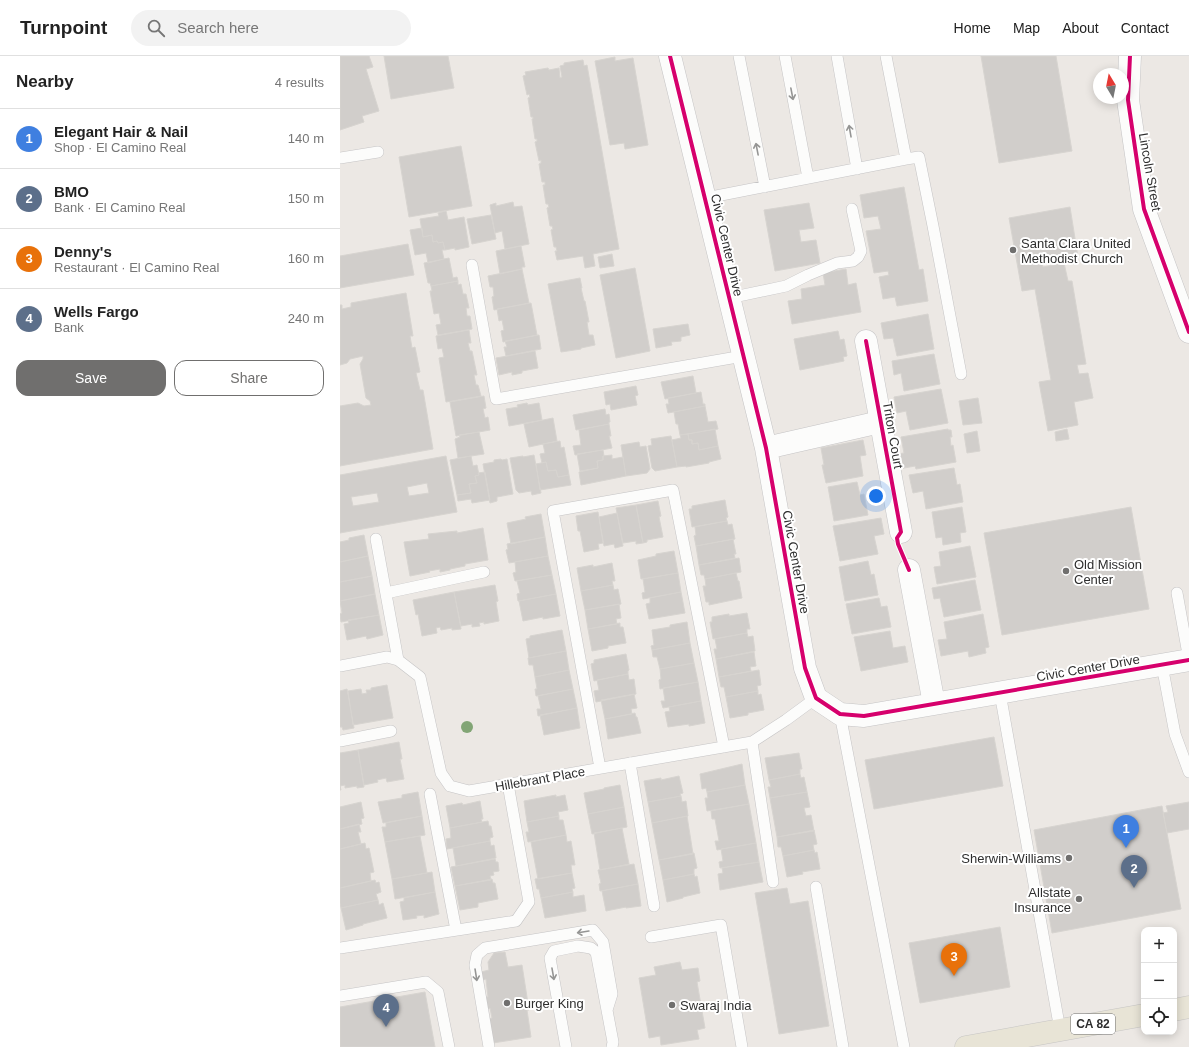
<!DOCTYPE html>
<html lang="en">
<head>
<meta charset="utf-8">
<style>
  body { margin:0; font-family:Arial,sans-serif; background:#f2f2f2; color:#222 }
  .controls { position:absolute; right:12px; bottom:12px; display:grid; overflow:hidden; border-radius:8px; box-shadow:0 2px 10px #0003 }
  .controls button { width:36px; height:36px; display:grid; place-items:center; padding:0; border:0; border-bottom:1px solid #e0e0e0; background:#fff; color:#222; font:20px sans-serif }
  .compass { position:absolute; left:753px; top:12px; width:36px; height:36px; border-radius:50%; background:#fff; box-shadow:0 2px 10px #0003; rotate:350deg }
  .you { position:absolute; left:536px; top:440px; width:14px; height:14px; margin:-10px; border:3px solid #fff; border-radius:50%; background:#1a73e8; box-shadow:0 0 0 6px #1a73e833 }
  .badge { display:grid; place-items:center; width:26px; height:26px; border-radius:50%; background:#706f6e; color:#fff; font-size:13px; font-weight:700 }
  .pin { position:absolute; translate:-50% -33px; filter:drop-shadow(0 1px 2px #0008) }
  .pin::after { content:''; position:absolute; top:21px; width:14px; height:12px; background:inherit; clip-path:polygon(0 0,100% 0,50% 100%) }
  .list { margin:0; padding:0; list-style:none }
  h2 { display:flex; justify-content:space-between; align-items:center; height:52px; margin:0; padding:0 16px; font-size:17px }
  h2 small { font-size:13px; font-weight:400; color:#767676 }
  .list li { display:grid; grid-template-columns:26px 1fr auto; gap:12px; align-items:center; box-sizing:border-box; height:60px; padding:0 16px; border-top:1px solid #e0e0e0 }
  .list b { display:block; font-size:15px; white-space:nowrap }
  .list p { margin:0; font-size:13px; white-space:nowrap; color:#767676 }
  .list em { font-size:13px; font-style:normal; color:#767676 }
  .actions { display:flex; gap:8px; padding:12px 16px }
  .actions a { flex:1; padding:9px 0; border:1px solid #706f6e; border-radius:12px; text-align:center; font-size:14px; color:#706f6e }
  .actions .main { background:#706f6e; color:#fff }
  .icon { flex:none; width:22px; height:22px; fill:none; stroke:currentColor; stroke-width:2; stroke-linecap:round; stroke-linejoin:round }
  .map { position:relative; flex:none; width:849px; height:991px; overflow:hidden }
  header { display:flex; align-items:center; gap:24px; box-sizing:border-box; height:56px; padding:0 20px; background:#fff; border-bottom:1px solid #e0e0e0 }
  header strong { font-size:19px }
  nav { display:flex; gap:22px; margin-inline-start:auto; font-size:14px }
  .search { width:280px; height:36px; background:#f2f2f2; display:flex; align-items:center; gap:10px; box-sizing:border-box; padding:0 14px; border-radius:22px; color:#767676; font-size:15px }
  main { display:flex }
  aside { flex:1; background:#fff }
  .map>svg:first-child { display:block }
  .building { fill:#d1cecb; stroke:#d7d4d0; fill-rule:evenodd }
  .lines { fill:none; stroke-linecap:round; stroke-linejoin:round }
  .lane-casing { stroke:#c5c4c5; stroke-width:12 }
  .street-casing { stroke:#c5c4c5; stroke-width:23 }
  .secondary-casing { stroke:#c5c4c5; stroke-width:23 }
  .primary-casing { stroke:#c6c5c4; stroke-width:23 }
  .lane { stroke:#fcfcfb; stroke-width:11 }
  .street { stroke:#fcfcfb; stroke-width:22 }
  .secondary { stroke:#fcfcfb; stroke-width:22 }
  .primary { stroke:#e8e4d6; stroke-width:22 }
  .cycleway-casing { stroke:#fff; stroke-width:6 }
  .cycleway { stroke:#d6006c; stroke-width:4 }
  .tree { fill:#82a575 }
  .oneway { stroke:#959594 }
  .poi-dot { fill:#706f6e; stroke:#fff; stroke-width:1.5 }
  .labels { text-anchor:middle; dominant-baseline:central; stroke-width:4; stroke-linejoin:round; paint-order:stroke }
  .shield { fill:#fff; stroke:#6d6d6d; stroke-width:1 }
  .shield-label { font-size:12px; font-weight:bold; fill:#2e2e2e }
  .street-label { font-size:13px; fill:#2e2e2e; stroke:#fff }
  .poi-label { font-size:13px; fill:#2e2e2e; stroke:#fff; text-anchor:start }
</style>
</head>
<body>
<header>
<strong>Turnpoint</strong>
<div class="search"><svg class="icon" aria-label="search" viewBox="0 0 24 24"><circle cx="10" cy="10" r="6"/><path d="M15 15l6 6"/></svg>Search here</div>
<nav><a>Home</a><a>Map</a><a>About</a><a>Contact</a></nav>
</header>
<main>
<aside>
<h2>Nearby<small>4 results</small></h2>
<ul class="list">
<li><span class="badge" style="background:#3f7fe0">1</span><div><b>Elegant Hair &amp; Nail</b><p>Shop · El Camino Real</p></div><em>140 m</em></li>
<li><span class="badge" style="background:#5c6f8a">2</span><div><b>BMO</b><p>Bank · El Camino Real</p></div><em>150 m</em></li>
<li><span class="badge" style="background:#e8710a">3</span><div><b>Denny's</b><p>Restaurant · El Camino Real</p></div><em>160 m</em></li>
<li><span class="badge" style="background:#5c6f8a">4</span><div><b>Wells Fargo</b><p>Bank</p></div><em>240 m</em></li>
</ul>
<div class="actions"><a class="main">Save</a><a>Share</a></div>
</aside>
<div class="map">
<svg width="849" height="991" viewBox="0 0 849 991">
  <rect width="100%" height="100%" fill="#ece8e4"/>
  <!-- building -->
  <path class="building" d="M0 0H29L33 11 26 13 39 55 22 60 24 66 0 74Z
    M44 0H108L114 32 51 43Z
    M641 0H716L732 95 659 107Z
    M275 1V5L293 2 308 89 285 93 284 87 270 89 255 5Z
    M243 4 244 10 247 9 279 193 253 198 255 210 245 212 243 200 217 204 215 195H217L216 191H214L211 174 213 173 212 170H210L207 152 209 151 208 148H206L203 129H205V126H202L199 108 201 107V104L199 105 195 86 197 85V83H195L192 63H193V61H191L188 42 190 41 189 38 187 39 183 20 186 19 185 16 208 12 209 14 219 12 220 22 222 21 220 10 224 9V7Z
    M121 90 132 150 69 161 59 101Z
    M564 131 579 214 583 213 588 245 557 250 555 241 543 243 539 221 549 219 548 215 534 217 526 175 541 173 538 160 524 162 520 139Z
    M173 146 174 151 182 150 189 188 165 193 162 175 155 177 150 149 156 147V150Z
    M469 147 474 172 459 174 461 186 476 184 480 207 435 215 424 154Z
    M730 151 738 201 702 207 703 211 724 207 728 225H732L746 308 737 309 739 318 748 317 753 342 734 346 738 369 708 375 699 326 711 324 695 233 682 235 669 162Z
    M106 155 108 164 124 161 129 191 115 194V192L105 194 103 186 98 187 97 185 93 186 92 179 83 181 80 163 99 160 98 157Z
    M151 159 156 183 132 188 127 163Z
    M82 172 83 181 92 179 93 186 97 185 98 187 103 186 105 194H102L104 203 88 207 86 197 75 199 70 174Z
    M68 188 74 219 0 232V200Z
    M181 190 185 211H182V213L160 218 156 195Z
    M272 198 274 210 260 212 258 201Z
    M109 202 113 222 117 221 118 225 91 230 90 227H88L84 207Z
    M295 212 310 295 276 302 260 219Z
    M182 213 189 247 154 254 152 241 154 240 153 231H150L148 220Z
    M506 213 508 229 516 227 521 256 452 268 448 245 462 243 461 233 485 229 483 217Z
    M240 222 242 232H241L244 245H245L249 266H247L249 279H253L255 289 241 292V293L221 296 208 228Z
    M118 225V229L121 228 123 238H126L129 252H126L127 260H130L132 273 98 279 96 269 101 268 99 257 94 258 90 235H92L91 230Z
    M66 237 73 280H70L72 292 75 291 80 316 76 317 80 334H83L93 393 0 410V350L18 347 24 350 31 349 30 345 26 342 20 308 23 303V300L10 303 7 307 0 309V249H2V253L11 251V247Z
    M191 247 197 279 163 286 161 275 164 274 162 264 159 265 157 253Z
    M588 258 594 293 557 300 553 282 544 283 541 267Z
    M348 268 350 279 341 281V285L331 286 332 289 316 292 313 273Z
    M129 274 131 287H128L130 295H132L137 319H134L136 329H138L141 340 106 346 99 302 104 301 102 292 98 293 96 280Z
    M498 275 500 284 504 283 507 300 503 301 504 305 460 314 454 283Z
    M199 279 201 293 166 300 164 291H167L165 285Z
    M195 295 198 312 182 315V317L172 319V316L159 319 156 302Z
    M594 298 600 328 564 335 561 317 554 319 552 305Z
    M353 320 356 337 325 343 321 326Z
    M296 330 298 339 295 340 297 349 271 354 270 348 266 349 264 336Z
    M601 333 608 367 570 374 566 355 557 357 554 341Z
    M361 336 363 348H365V350L328 357 326 348H329L328 342Z
    M144 340 146 352 143 353 145 362 148 361 150 374 116 380 110 346Z
    M638 342 642 367 623 369 619 345Z
    M187 347 188 349 199 347 202 364 169 370 166 353 178 351 177 349Z
    M365 350 368 366 376 365 378 373 340 379 338 368H336L334 356Z
    M265 353 266 359 269 358 270 366H269V368L236 374 233 359Z
    M213 362 217 385 189 391 184 368Z
    M269 368 271 380H269L272 392 235 399 233 390 241 389 239 374Z
    M375 373 378 390 359 394 358 387 352 388V384H349L348 378Z
    M608 373V374H611L612 381H610L611 390 613 389 616 406 576 413 575 410 559 413 557 398 564 397 561 381Z
    M727 373 729 383 716 385 715 376Z
    M637 375 640 395 627 397 624 378Z
    M139 376 144 398 118 402 115 383 120 381 119 379Z
    M348 378 349 384H352V388L358 387 359 394 378 390 381 403 369 406V407L346 411V410L337 411 332 384 341 382 340 379Z
    M331 380 337 411 315 415 312 412 308 390 312 389 311 383Z
    M523 384 526 399 520 400 523 420 486 427 482 409H484L481 392Z
    M220 385 221 392 224 391 229 419 218 421 216 414 208 415 206 406 202 407 200 398 205 397 203 388Z
    M299 386 300 391 306 390 310 413 307 417 286 420 281 389Z
    M263 394 264 400H263V404L257 405 258 412 240 415 237 398Z
    M194 399 201 437 192 439 191 435 179 437 176 434 170 402 183 400V401Z
    M272 399V403L283 401 286 420 241 429 239 416 258 412 257 405 263 404V400Z
    M106 400 117 456 0 477V419ZM87 427 89 437 69 440 67 431ZM37 437 39 446 13 450 11 441Z
    M131 400 133 410 137 409 139 419 135 420 137 427 129 428 131 437 117 439 110 404Z
    M161 403 162 404 167 403 173 438 157 441V445L150 447 143 408 154 406V404Z
    M206 406 208 415 216 414 218 421 229 419 231 429 200 434 196 408Z
    M614 412 617 429 620 428 623 446 586 453 583 435 573 437 569 419Z
    M145 416 150 444 132 447 131 443 118 445 117 439 131 437 129 428 137 427 135 420 139 419 138 417Z
    M517 426 520 439 524 438 528 459 494 465 488 431Z
    M385 444 388 461 386 462 387 465 352 471 349 453H352V450Z
    M318 445 321 460 319 461 323 481 307 484V486L303 487 296 449Z
    M296 449 303 487 296 488V485L283 487 276 452Z
    M622 451 626 476 620 477 621 486 603 489 602 481 596 482 592 456Z
    M791 451 809 553 662 579 644 477Z
    M258 456 263 487 258 488 259 493 244 496 240 475H238L236 460Z
    M277 457 283 490 275 492 274 488 264 490 259 461Z
    M201 458 205 481 171 488 167 467 186 463 185 461Z
    M541 462 544 478 534 480 538 498 500 505 493 470Z
    M387 465 388 469 392 468 395 483 356 490 354 480 356 479 355 471Z
    M143 472 148 504 125 508V510L110 513V514L100 516V513L89 515 90 516 70 520 64 486 89 483 88 478 117 475V477Z
    M24 479 28 500 0 506V486L9 484V482Z
    M205 481 208 500 169 507 166 494 168 493 167 488Z
    M393 483 396 498H394L395 502 359 509 356 490Z
    M630 490 636 521 597 528 594 511 601 510 599 496Z
    M334 495 338 517 301 523 298 504 316 500V498Z
    M28 500 32 520 0 526V506Z
    M208 500 212 519 175 525 173 517 176 516 175 506Z
    M399 502 401 516 365 523 364 519H361L359 509Z
    M528 505 531 519 534 518 538 539 505 545 499 511Z
    M272 507 275 525H272L273 529 241 535 237 512 253 509V511Z
    M338 517 341 536 303 543 302 537 305 536 303 523Z
    M396 517 398 525H399L402 542 369 549V546H366L363 530H366L365 523Z
    M212 519 216 538 178 545 177 538 180 537 177 525Z
    M32 520 35 538 0 545V526Z
    M635 524 641 554 604 561 600 542 594 543 592 532Z
    M155 529 158 545 156 546 159 565 144 568V566L139 567 140 570 132 571V568L121 570 114 536Z
    M273 529 274 534 278 533 281 548 245 554 241 535Z
    M114 536 121 573 112 574V572L101 574 100 571 96 572 97 577 82 580 78 558 76 559 73 544Z
    M341 536 345 557 309 563 306 548 310 547V542Z
    M35 538 39 559 1 566 0 558 2 557 0 545Z
    M216 538 220 560 203 563V561L183 565 179 545Z
    M539 542 541 551 547 550 551 571 512 578 506 548Z
    M279 548 281 562 276 563 277 568 248 573 245 554Z
    M407 557 410 573H407V577L373 583 370 566H372V561L389 558V560Z
    M643 558 649 591 645 592 646 597 629 601 628 595 601 600 598 584 607 583 604 566Z
    M39 559 43 579 27 583 26 580 7 584 4 568 9 567 8 564Z
    M347 566 350 587 312 594 311 590 314 589 312 574 330 571V569Z
    M280 567V571H283L286 587 268 590V592L252 595 248 573Z
    M222 574 226 595 189 602 186 583 190 582V580Z
    M550 575 553 592 565 590 568 606 521 615 514 581Z
    M407 577 408 581 413 580 415 595 376 603 374 593H377L375 583Z
    M350 587 354 607 320 613 317 601H313L312 594Z
    M226 595 229 614 195 621 193 609H189L188 602Z
    M414 596 416 610 410 611 411 615 379 621 376 603Z
    M286 598 289 614 288 615V618L254 625 251 608 254 607V604Z
    M354 607 358 626 320 633 319 624 321 623 320 613Z
    M229 614 233 633 196 640 195 633H197L195 621Z
    M419 614 421 629 417 630 418 635 386 641 384 631H381L379 621Z
    M288 618 289 624 294 623 296 638 256 646 254 635 259 634 257 624Z
    M358 626 361 645 323 652 321 645H325L323 632Z
    M47 629 53 662 13 669 8 635 21 633 22 638 27 637 26 634H31V632Z
    M7 633 14 672 3 674 2 671H0V635Z
    M233 633 237 652 198 660 197 653H201L198 640Z
    M418 635V639L421 638 424 654 408 657V659L390 662 386 641Z
    M294 638 297 652 291 653 292 658 265 663 261 644Z
    M361 645 365 667 349 670V668L328 671 325 656 330 655 329 651Z
    M237 652 240 672 204 679 200 659Z
    M295 657 296 661H297L301 677 268 683 265 663Z
    M654 681 663 730 534 753 525 704Z
    M59 686 62 703H60L64 723 47 726 46 722 37 724 38 726 24 729 18 694Z
    M18 694 24 731 17 732V730L5 732V729L0 730 1 734H0V697Z
    M459 697 462 713H460V718L429 724 425 702Z
    M402 708 405 729 367 736 366 732 362 733 360 718Z
    M460 718 461 722 464 721 467 736 430 742 428 731H431L429 724Z
    M339 720 343 737 340 738 341 740 308 746 304 725 321 722V724Z
    M280 729 284 751 248 758 244 737 264 733V732Z
    M405 729 409 748 367 755 365 742H368L367 736Z
    M78 736 82 760 43 767 38 746 62 742V739Z
    M467 736 470 751 464 752 466 760 471 759 474 775 437 781 430 742Z
    M216 739V741L225 739 228 754 218 756 219 760 187 766 184 745Z
    M341 740 342 746 346 745 348 760 312 767 308 746Z
    M140 745 143 763H141L142 766 110 772 106 750 122 747 123 749Z
    M21 746 24 762 21 763 22 768 0 773V751Z
    M849 746V773L827 777 823 757 828 756 826 750Z
    M409 748 416 787 377 794 375 785H379L375 763H372L371 755Z
    M822 750 841 853 712 877 694 774Z
    M284 751 287 771 252 778 248 758Z
    M82 760 85 779 45 786 42 771H46V767Z
    M219 760V764H223L226 779 188 786 186 776H189L187 766Z
    M347 760 353 798 319 804 312 767Z
    M148 765 149 770H151L153 781 150 782V785L107 793 106 783 111 782 110 772Z
    M19 768 21 776H18L21 788 0 793V773Z
    M282 772 289 808 260 814 254 777Z
    M474 774 477 788 473 789 474 794 443 800 441 791H438L437 781Z
    M226 779 227 786 231 785 235 809H231L232 817 198 823 191 786Z
    M80 780 87 817 52 823 45 786Z
    M150 785 151 790 154 789 156 802 116 810 113 792Z
    M25 787 26 793 29 792 34 816 30 817 31 825 0 832V793Z
    M416 787 419 806 380 812 379 806 383 805 381 793Z
    M474 794 475 797 477 796 480 813 462 816 463 818 447 821 443 800Z
    M354 797 357 812 354 813V818L323 824 319 804Z
    M155 803 156 806H158L159 815 153 816 154 819 150 820 151 824 115 830 111 811Z
    M419 806 423 826 380 834 378 818 383 817 382 812Z
    M294 808 298 828 260 835 259 828 261 827 258 814Z
    M92 816 95 836 55 843 52 823Z
    M232 817 235 832 232 833 233 836 201 842 199 833H197L195 823Z
    M354 818 355 821 357 820 360 837 343 841V842L327 846 323 824Z
    M152 823 153 827H155L158 843 138 847V851L120 854 115 830Z
    M35 824 36 827 39 826 41 836 36 838 38 844 1 852 0 847V832Z
    M298 828 301 850 286 852V851L266 855 262 835Z
    M447 832 450 848 468 845 489 970 439 978 415 837Z
    M95 836 99 858 84 862V859L76 860 77 862 63 864 60 846 64 845V842Z
    M233 836V841L244 839 246 855 205 862 201 842Z
    M38 844 39 849 43 847 47 862 23 868V869L6 874 1 852Z
    M660 871 670 931 580 947 569 887Z
    M165 896 168 911 182 909 189 954H187L191 981 153 987 148 963 152 962 150 952 147 953 145 941H148L146 923 142 924 141 916 149 914 148 906 154 897Z
    M340 906 342 914 358 912 360 925 357 926 365 972 357 974 359 983 321 989 320 980 309 982 299 922 316 919 314 911Z
    M85 936 95 991H0V951Z"/>
  <g class="lines">
    <defs>
      <path id="lane" d="M399 0 425 131
        M445 0 468 122
        M497 0 517 113
        M0 102 38 96
        M566 103 579 101 593 170 621 318
        M366 142 566 103 546 0
        M132 209 156 343 403 300
        M389 242 446 230 468 219 497 207 513 205 518 201 521 195 512 153
        M36 483 58 604
        M46 537 144 516
        M837 537 849 604
        M822 609 835 678 849 716
        M0 610 47 601 58 604 80 621 101 717 110 730 129 735 412 686 446 664 476 642
        M660 637 720 974
        M500 658 564 991
        M0 685 51 675
        M412 686 433 826
        M290 707 314 850
        M260 712 213 455 333 434 384 691
        M90 738 116 874
        M476 831 503 991
        M311 881 381 869 402 991
        M0 892 176 865 189 846 168 728
        M0 940 86 926 98 936 109 991
        M149 991 135 909 137 899 145 892 253 874 263 886 272 938 267 954
        M226 991 210 902 214 895 238 890 251 892 256 896 273 986 272 991"/>
      <path id="street" d="M330 0 426 392 465 612 476 642 500 658 524 660 849 604
        M526 285 561 476
        M426 392 540 366
        M569 514 594 648"/>
      <path id="secondary" d="M790 0 788 44 804 153 849 276"/>
      <path id="primary" d="M834 954 849 951
        M626 991 804 959"/>
    </defs>
    <!-- lane casing -->
    <use href="#lane" class="lane-casing"/>
    <!-- street casing -->
    <use href="#street" class="street-casing"/>
    <!-- secondary casing -->
    <use href="#secondary" class="secondary-casing"/>
    <!-- primary casing -->
    <use href="#primary" class="primary-casing"/>
    <!-- lane -->
    <use href="#lane" class="lane"/>
    <!-- street -->
    <use href="#street" class="street"/>
    <!-- secondary -->
    <use href="#secondary" class="secondary"/>
    <!-- primary -->
    <use href="#primary" class="primary"/>
    <defs>
      <path id="cycleway" d="M330 0 426 392 465 612 476 642 500 658 524 660 849 604
        M790 0 788 44 804 153 849 276
        M526 285 561 476 557 482 558 488 569 514"/>
    </defs>
    <!-- cycleway casing -->
    <use href="#cycleway" class="cycleway-casing"/>
    <!-- cycleway -->
    <use href="#cycleway" class="cycleway"/>
  </g>
  <!-- trees -->
  <circle class="tree" cx="127" cy="671" r="6"/>
  <!-- one-way arrows -->
  <defs><path id="oneway-shaft" d="M-6 0H5M1.5-3L5.5 0L1.5 3" fill="none" stroke-width="1.6" stroke-linecap="round" stroke-linejoin="round"/></defs>
  <g class="oneway">
    <use href="#oneway-shaft" transform="translate(452 38) rotate(79)"/>
    <use href="#oneway-shaft" transform="translate(510 75) rotate(-100)"/>
    <use href="#oneway-shaft" transform="translate(417 93) rotate(-101)"/>
    <use href="#oneway-shaft" transform="translate(243 876) rotate(171)"/>
    <use href="#oneway-shaft" transform="translate(213 918) rotate(80)"/>
    <use href="#oneway-shaft" transform="translate(136 919) rotate(81)"/>
  </g>
  <!-- markers -->
  <g class="poi-dot">
    <circle cx="673" cy="194" r="4"/>
    <circle cx="726" cy="515" r="4"/>
    <circle cx="729" cy="802" r="4"/>
    <circle cx="739" cy="843" r="4"/>
    <circle cx="167" cy="947" r="4"/>
    <circle cx="332" cy="949" r="4"/>
  </g>
  <g class="labels">
    <!-- shield labels -->
    <rect class="shield" x="731" y="958" width="44" height="20" rx="3"/>
    <g class="shield-label">
      <text x="753" y="968">CA 82</text>
    </g>
    <!-- street labels -->
    <g class="street-label">
      <text transform="translate(810 116) rotate(80)">Lincoln Street</text>
      <text transform="translate(387 189) rotate(77)">Civic Center Drive</text>
      <text transform="translate(553 379) rotate(80)">Triton Court</text>
      <text transform="translate(456 506) rotate(80)">Civic Center Drive</text>
      <text transform="translate(748 612) rotate(-10)">Civic Center Drive</text>
      <text transform="translate(200 723) rotate(-10)">Hillebrant Place</text>
    </g>
    <!-- poi labels -->
    <g class="poi-label">
      <text x="681" y="187">Santa Clara United<tspan x="681" dy="15">Methodist Church</tspan></text>
      <text x="734" y="508">Old Mission<tspan x="734" dy="15">Center</tspan></text>
      <text x="721" y="802" text-anchor="end">Sherwin-Williams</text>
      <text x="731" y="836" text-anchor="end">Allstate<tspan x="731" dy="15">Insurance</tspan></text>
      <text x="175" y="947">Burger King</text>
      <text x="340" y="949">Swaraj India</text>
    </g>
  </g>
</svg>
<div class="controls">
<button>+</button>
<button>−</button>
<button><svg class="icon" aria-label="locate" viewBox="0 0 24 24"><circle cx="12" cy="12" r="6"/><path d="M12 2v4M12 18v4M2 12h4M18 12h4"/></svg></button>
</div>
<svg class="compass" viewBox="-18 -18 36 36"><path d="M0-13l5 13h-10z" fill="#e53935"/><path d="M0 13l5-13h-10z" fill="#767676"/></svg>
<div class="you"></div>
<div class="pin badge" style="left:786px;top:792px;background:#3f7fe0">1</div>
<div class="pin badge" style="left:794px;top:832px;background:#5c6f8a">2</div>
<div class="pin badge" style="left:614px;top:920px;background:#e8710a">3</div>
<div class="pin badge" style="left:46px;top:971px;background:#5c6f8a">4</div>
</div>
</main>
</body>
</html>
